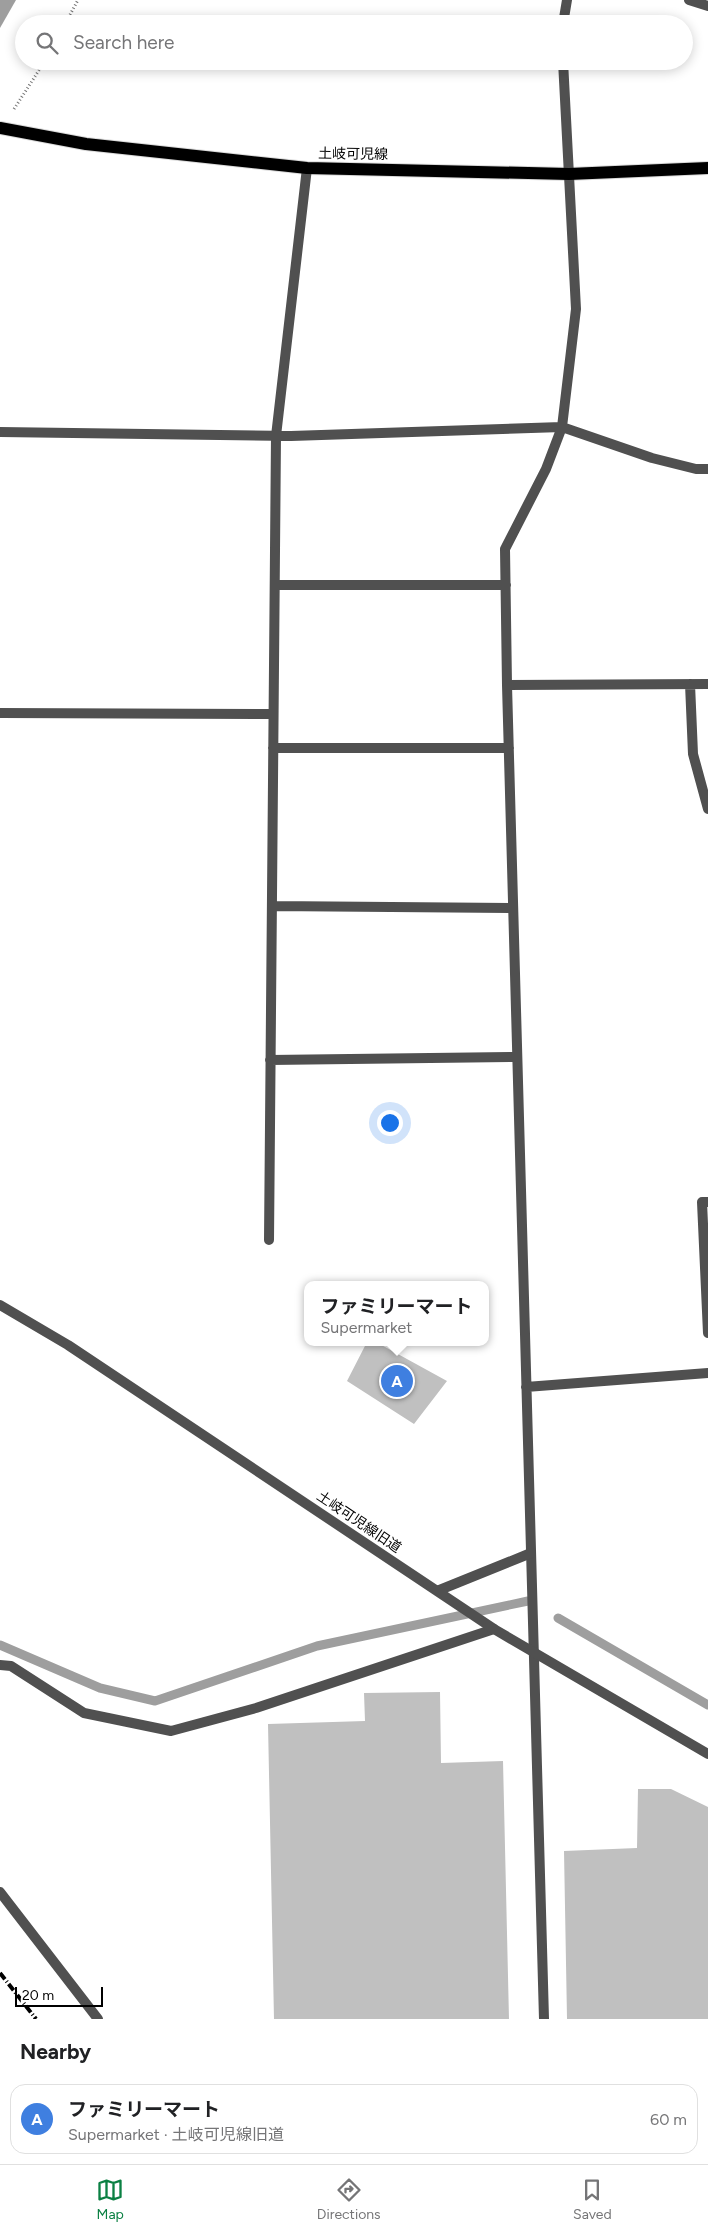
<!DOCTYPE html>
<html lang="en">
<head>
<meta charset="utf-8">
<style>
  body { margin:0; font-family:Figtree,"Noto Sans JP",sans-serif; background:#f6f6f6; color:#202124 }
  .scale { position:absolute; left:15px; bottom:12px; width:88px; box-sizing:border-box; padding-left:5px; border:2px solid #000; border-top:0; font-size:14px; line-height:18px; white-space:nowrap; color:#000; -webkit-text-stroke:4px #fff; paint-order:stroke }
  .you { position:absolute; left:389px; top:1122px; width:18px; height:18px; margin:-12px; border:4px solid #fff; border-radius:50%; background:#1a73e8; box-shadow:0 0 0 8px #1a73e833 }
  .badge { display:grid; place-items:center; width:32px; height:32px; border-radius:50%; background:#0b8043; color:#fff; font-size:16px; font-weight:700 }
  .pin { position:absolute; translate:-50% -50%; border:2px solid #fff; box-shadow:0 1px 5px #0006 }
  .popup { position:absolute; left:304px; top:1281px; width:185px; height:65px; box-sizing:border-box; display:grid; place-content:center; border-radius:10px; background:#fff; filter:drop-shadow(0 1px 4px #0005); font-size:16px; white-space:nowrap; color:#757577 }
  .popup b { font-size:19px; color:#202124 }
  .popup::after { content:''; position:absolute; left:50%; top:100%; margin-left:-10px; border:10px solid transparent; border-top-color:#fff }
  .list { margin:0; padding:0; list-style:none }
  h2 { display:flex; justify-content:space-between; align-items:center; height:65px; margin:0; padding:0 20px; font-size:21px }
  h2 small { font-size:16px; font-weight:400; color:#757577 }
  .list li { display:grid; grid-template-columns:32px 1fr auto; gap:15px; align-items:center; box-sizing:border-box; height:70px; margin:0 10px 10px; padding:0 10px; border:1px solid #e0e0e0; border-radius:15px }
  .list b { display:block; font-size:19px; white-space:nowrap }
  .list p { margin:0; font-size:16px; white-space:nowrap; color:#757577 }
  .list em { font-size:16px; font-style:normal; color:#757577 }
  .icon { flex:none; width:28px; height:28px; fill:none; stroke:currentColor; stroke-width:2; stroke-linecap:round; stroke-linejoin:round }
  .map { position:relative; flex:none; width:708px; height:2019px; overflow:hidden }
  .search { position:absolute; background:#fff; box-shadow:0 2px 12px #0003; left:15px; right:15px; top:15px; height:55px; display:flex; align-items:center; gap:12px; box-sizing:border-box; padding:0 18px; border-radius:28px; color:#757577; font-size:19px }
  .sheet { height:145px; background:#fff }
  nav { display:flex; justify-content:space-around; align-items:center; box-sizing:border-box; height:70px; border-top:1px solid #e0e0e0; background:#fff; font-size:14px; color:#757577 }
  nav a { display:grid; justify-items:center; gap:2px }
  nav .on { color:#0b8043 }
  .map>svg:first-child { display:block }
  .water { fill:#9e9e9e }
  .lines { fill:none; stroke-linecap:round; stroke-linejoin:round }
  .stream { stroke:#9e9e9e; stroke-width:9 }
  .building { fill:#c0c0c0 }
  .primary-casing { stroke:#dbdbdb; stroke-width:14 }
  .path { stroke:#727272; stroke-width:3; stroke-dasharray:1 2.5; stroke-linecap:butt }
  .minor { stroke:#505050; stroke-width:10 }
  .tertiary { stroke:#505050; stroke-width:10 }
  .primary { stroke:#000; stroke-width:12 }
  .rail { stroke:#000; stroke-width:4; stroke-dasharray:8 2.5 1 2.5; stroke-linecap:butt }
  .labels { text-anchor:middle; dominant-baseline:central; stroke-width:4; stroke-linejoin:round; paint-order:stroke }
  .street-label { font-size:14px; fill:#000; stroke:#fff }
</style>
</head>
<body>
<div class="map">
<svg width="708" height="2019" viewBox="0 0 708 2019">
  <rect width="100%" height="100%" fill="#fff"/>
  <!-- water -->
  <path class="water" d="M0 0H16L0 28Z"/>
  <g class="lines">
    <!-- stream -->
    <path class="stream" d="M558 1618 708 1705
      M0 1645 100 1688 155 1701 317 1646 528 1601"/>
  </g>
  <!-- building -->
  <path class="building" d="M367 1342H376L447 1381 414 1424 347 1381Z
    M440 1692 441 1763 503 1761 509 2019H274L268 1724 365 1721 364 1693Z
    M638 1789H671L708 1807V2019H567L564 1851 637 1848Z"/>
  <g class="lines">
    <defs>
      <path id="primary" d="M0 128 86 144 307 168 569 174 708 168"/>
    </defs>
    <!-- primary casing -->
    <use href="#primary" class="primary-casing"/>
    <!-- path -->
    <path class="path" d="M65 24 78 0
      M14 109 45 61"/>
    <!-- minor -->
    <path class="minor" d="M689 0 708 6
      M563 24 567 0
      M0 432 291 436 562 427 652 458 696 469H708
      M275 585H506
      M690 684 693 754 708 809
      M507 685 708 684
      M0 713 273 714
      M273 748H509
      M272 906 513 908
      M270 1060 517 1057
      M708 1202H702L708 1333
      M269 1240 276 436 307 168
      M526 1387 708 1373
      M0 1665 11 1666 84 1713 171 1731 256 1708 494 1629
      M0 1892 98 2019
      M544 2019 507 685 505 549 546 469 562 427 576 309 563 61"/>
    <!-- tertiary -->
    <path class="tertiary" d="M0 1305 68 1345 494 1629 708 1754
      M437 1591 531 1553"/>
    <!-- primary -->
    <use href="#primary" class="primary"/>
    <!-- rail -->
    <path class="rail" d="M0 1973 36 2019"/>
  </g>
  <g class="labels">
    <!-- street labels -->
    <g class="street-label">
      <text transform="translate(353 154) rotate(1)">土岐可児線</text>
      <text transform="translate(359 1522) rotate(34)">土岐可児線旧道</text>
    </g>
  </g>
</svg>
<div class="scale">20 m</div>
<div class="you"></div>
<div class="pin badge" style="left:397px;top:1381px;background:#3f7fe0">A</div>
<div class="popup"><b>ファミリーマート</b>Supermarket</div>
<div class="search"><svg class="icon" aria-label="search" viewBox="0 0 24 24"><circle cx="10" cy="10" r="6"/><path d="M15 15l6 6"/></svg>Search here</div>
</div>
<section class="sheet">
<h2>Nearby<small></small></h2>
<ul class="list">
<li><span class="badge" style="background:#3f7fe0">A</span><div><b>ファミリーマート</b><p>Supermarket · 土岐可児線旧道</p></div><em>60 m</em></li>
</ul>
</section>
<nav>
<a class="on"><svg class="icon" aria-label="map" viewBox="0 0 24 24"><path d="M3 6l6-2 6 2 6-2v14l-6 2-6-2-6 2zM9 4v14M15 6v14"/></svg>Map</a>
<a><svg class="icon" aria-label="directions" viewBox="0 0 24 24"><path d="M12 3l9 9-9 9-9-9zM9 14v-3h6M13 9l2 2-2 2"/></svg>Directions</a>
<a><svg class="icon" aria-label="saved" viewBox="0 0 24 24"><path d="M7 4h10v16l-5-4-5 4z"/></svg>Saved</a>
</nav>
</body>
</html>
